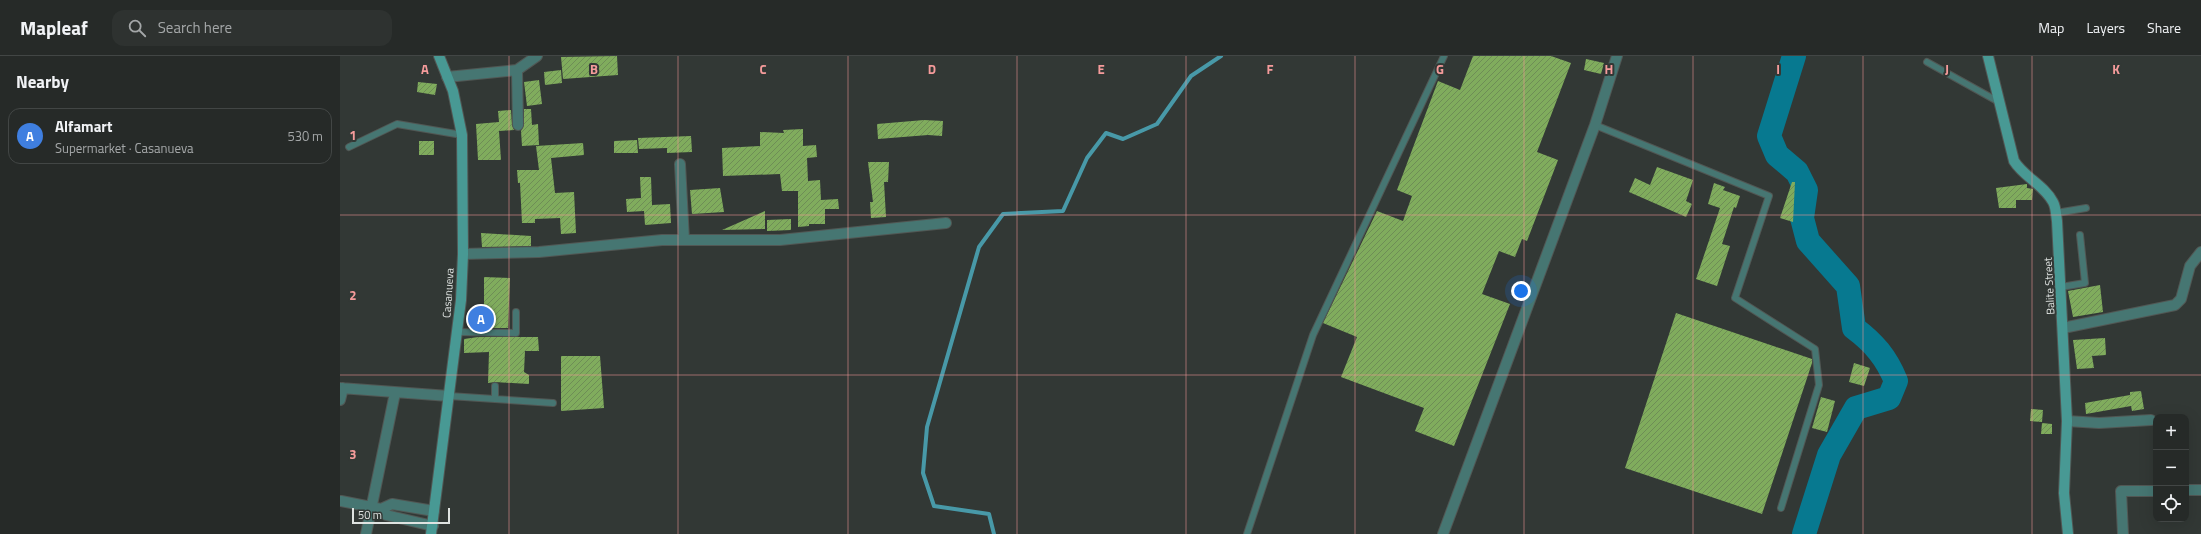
<!DOCTYPE html>
<html lang="en">
<head>
<meta charset="utf-8">
<style>
  body { margin:0; font-family:"Titillium Web",sans-serif; background:#2e3230; color:#f1f3f6 }
  .controls { position:absolute; right:12px; bottom:12px; display:grid; overflow:hidden; border-radius:8px; box-shadow:0 4px 16px #0002 }
  .controls button { width:36px; height:36px; display:grid; place-items:center; padding:0; border:0; border-bottom:1px solid #424645; background:#262a28; color:#f1f3f6; font:20px sans-serif }
  .scale { position:absolute; left:12px; bottom:10px; width:98px; box-sizing:border-box; padding-left:4px; border:2px solid #dfe3e1; border-top:0; font-size:11px; line-height:14px; white-space:nowrap; color:#dfe3e1; -webkit-text-stroke:3px #323835; paint-order:stroke }
  .you { position:absolute; left:1181px; top:235px; width:14px; height:14px; margin:-10px; border:3px solid #fff; border-radius:50%; background:#1a73e8; box-shadow:0 0 0 6px #1a73e833 }
  .badge { display:grid; place-items:center; width:26px; height:26px; border-radius:50%; background:#f59b9b; color:#fff; font-size:13px; font-weight:700 }
  .pin { position:absolute; translate:-50% -50%; border:2px solid #fff; box-shadow:0 1px 4px #0006 }
  .list { margin:0; padding:0; list-style:none }
  h2 { display:flex; justify-content:space-between; align-items:center; height:52px; margin:0; padding:0 16px; font-size:17px }
  h2 small { font-size:13px; font-weight:400; color:#a4a7a8 }
  .list li { display:grid; grid-template-columns:26px 1fr auto; gap:12px; align-items:center; box-sizing:border-box; height:56px; margin:0 8px 8px; padding:0 8px; border:1px solid #424645; border-radius:12px }
  .list b { display:block; font-size:15px; white-space:nowrap }
  .list p { margin:0; font-size:13px; white-space:nowrap; color:#a4a7a8 }
  .list em { font-size:13px; font-style:normal; color:#a4a7a8 }
  .icon { flex:none; width:22px; height:22px; fill:none; stroke:currentColor; stroke-width:2; stroke-linecap:round; stroke-linejoin:round }
  .map { position:relative; flex:none; width:1861px; height:478px; overflow:hidden }
  header { display:flex; align-items:center; gap:24px; box-sizing:border-box; height:56px; padding:0 20px; background:#262a28; border-bottom:1px solid #424645 }
  header strong { font-size:19px }
  nav { display:flex; gap:22px; margin-inline-start:auto; font-size:14px }
  .search { width:280px; height:36px; background:#2e3230; display:flex; align-items:center; gap:10px; box-sizing:border-box; padding:0 14px; border-radius:12px; color:#a4a7a8; font-size:15px }
  main { display:flex }
  aside { flex:1; background:#262a28 }
  .map>svg:first-child { display:block }
  .lines { fill:none; stroke-linecap:round; stroke-linejoin:round }
  .stream { stroke:#4899a8; stroke-width:4 }
  .river { stroke:#077990; stroke-width:24 }
  .building { fill:url(#building-hatch) }
  .lane-casing { stroke:#515754; stroke-width:8 }
  .street-casing { stroke:#515754; stroke-width:12 }
  .secondary-casing { stroke:#515754; stroke-width:12 }
  .lane { stroke:#467672; stroke-width:6 }
  .street { stroke:#467672; stroke-width:10 }
  .secondary { stroke:#489994; stroke-width:10 }
  .grid { fill:none; stroke:#f59b9b; stroke-width:1; stroke-opacity:0.55 }
  .labels { text-anchor:middle; dominant-baseline:central; stroke-width:4; stroke-linejoin:round; paint-order:stroke }
  .street-label { font-size:11px; fill:#dfe3e1; stroke:#323835 }
  .grid-label { font-size:13px; text-anchor:middle; font-weight:bold; fill:#f59b9b; stroke:#323835; stroke-width:4; stroke-linejoin:round; paint-order:stroke }
</style>
</head>
<body>
<header>
<strong>Mapleaf</strong>
<div class="search"><svg class="icon" aria-label="search" viewBox="0 0 24 24"><circle cx="10" cy="10" r="6"/><path d="M15 15l6 6"/></svg>Search here</div>
<nav><a>Map</a><a>Layers</a><a>Share</a></nav>
</header>
<main>
<aside>
<h2>Nearby<small></small></h2>
<ul class="list">
<li><span class="badge" style="background:#3f7fe0">A</span><div><b>Alfamart</b><p>Supermarket · Casanueva</p></div><em>530 m</em></li>
</ul>
</aside>
<div class="map">
<svg width="1861" height="478" viewBox="0 0 1861 478">
  <defs>
    <pattern id="building-hatch" width="6" height="6" patternUnits="userSpaceOnUse"><rect width="6" height="6" fill="#80ac5d"/><path d="M-1 1l2-2M0 6l6-6M5 7l2-2" fill="none" stroke="#6e8d56"/></pattern>
  </defs>
  <rect width="100%" height="100%" fill="#323835"/>
  <g class="lines">
    <!-- stream -->
    <path class="stream" d="M654 478 649 458 594 450 583 417 587 371 639 191 663 158 723 155 747 102 766 77 783 83 817 68 851 20 881 0"/>
    <!-- river -->
    <path class="river" d="M1454 0 1429 80 1437 99 1457 116 1466 134 1462 162 1468 185 1508 230 1514 272C1534 287 1546 301 1556 325L1549 342 1516 352 1489 399 1464 478"/>
  </g>
  <!-- building -->
  <path class="building" d="M277 0 278 19 223 23 221 1Z
    M1133 0H1211L1231 7 1197 96 1218 104 1187 185 1182 183 1175 201 1159 195 1142 238 1170 248 1114 390 1075 375 1084 352 1001 321 1017 281 983 267 1037 155 1063 165 1072 140 1057 134 1098 25 1120 34Z
    M1246 3 1264 7 1261 18 1244 14Z
    M221 14 222 27 205 29 204 16Z
    M199 24 202 48 187 50 184 26Z
    M78 26 97 28 95 39 77 36Z
    M184 53H191L192 69 198 68 199 89 182 90 181 75 184 69Z
    M171 54 172 69 174 74 159 75 161 104H138L136 68 159 66 158 55Z
    M584 64 603 65 602 80 588 79 538 83 537 68Z
    M463 73V90L476 89 477 101 467 102 468 125 480 124 481 144 498 143 499 153H485V168H469V170L458 171V135H442L440 118 383 120 382 92 420 90V76L444 77 443 74Z
    M351 80 352 96 327 97V92L299 93 298 82Z
    M297 84 298 97H274V85Z
    M79 85H94V99H79Z
    M243 87 244 99 211 102 215 137 234 136 236 177 221 178 220 162 195 163V167H182L180 127H178L177 114H199L196 90Z
    M528 106H549L548 126H544L546 161 531 162 530 146H533Z
    M1317 111 1353 124 1346 145 1352 148 1346 161 1289 136 1295 122 1310 129Z
    M300 121H311L312 149 330 148 331 167 305 169 304 155 287 156 286 143 301 142Z
    M1452 126H1455L1453 166 1440 162Z
    M1374 127 1385 131 1383 134 1400 140 1396 152 1394 151 1382 188 1390 190 1377 230 1356 223 1380 152 1368 148Z
    M1687 128V132L1693 133 1692 144H1676V152H1659L1656 132Z
    M380 132 384 156 352 158 350 134Z
    M425 155V173L382 174Z
    M451 163V174L427 175V164Z
    M141 177 191 180V190L142 191Z
    M144 221 170 222 168 272H138V250H144Z
    M1760 229 1763 256 1733 261 1728 235Z
    M1336 257 1472 303V307L1422 458 1285 412Z
    M138 281H198L199 295H185L184 316 189 319V328L155 326 148 327 149 296 124 297V283Z
    M1765 282 1766 299 1752 300 1754 312 1737 313 1733 284Z
    M221 300H260L264 352 221 355Z
    M1514 307 1530 312 1524 330 1509 326Z
    M1801 335 1804 353 1792 355 1791 350 1746 358 1745 347 1790 339V336Z
    M1481 341 1495 345 1487 376 1472 372Z
    M1691 353 1703 354 1702 366 1690 365Z
    M1702 367 1712 368V378H1701Z"/>
  <g class="lines">
    <defs>
      <path id="lane" d="M1587 6 1659 46
        M1255 69 1429 140 1395 242 1475 293 1479 329 1441 452
        M9 91 57 68 122 79
        M1716 157 1746 152
        M1721 231 1745 227 1740 179
        M117 276 176 277V256
        M109 340 213 347
        M155 343V330
        M907 478 973 279 1104 0"/>
      <path id="street" d="M177 14 197 0
        M107 21 177 14 178 69
        M340 108 344 184
        M123 198 199 196 322 184H440L606 167
        M1723 272 1835 249 1841 243 1850 210 1861 196
        M0 332 109 340
        M0 344 3 332
        M1727 365 1759 367 1811 364
        M1846 434H1861
        M1 445 41 453 52 448 94 455
        M41 453 46 459 93 470
        M26 478 55 337
        M1103 478 1255 69 1277 0
        M1783 478 1781 435H1816"/>
      <path id="secondary" d="M1648 0 1674 105C1684 121 1704 129 1713 146 1716 151 1716 159 1717 165L1727 365 1724 437 1728 478
        M91 478 121 244 123 198 122 79 113 35 99 0"/>
    </defs>
    <!-- lane casing -->
    <use href="#lane" class="lane-casing"/>
    <!-- street casing -->
    <use href="#street" class="street-casing"/>
    <!-- secondary casing -->
    <use href="#secondary" class="secondary-casing"/>
    <!-- lane -->
    <use href="#lane" class="lane"/>
    <!-- street -->
    <use href="#street" class="street"/>
    <!-- secondary -->
    <use href="#secondary" class="secondary"/>
  </g>
  <!-- grid -->
  <path class="grid" d="M169 0V478M338 0V478M508 0V478M677 0V478M846 0V478M1015 0V478M1184 0V478M1353 0V478M1523 0V478M1692 0V478M0 159H1861M0 319H1861"/>
  <g class="labels">
    <!-- street labels -->
    <g class="street-label">
      <text transform="translate(1709 230) rotate(-93)">Balite Street</text>
      <text transform="translate(108 237) rotate(-86)">Casanueva</text>
    </g>
  </g>
  <g class="grid-label">
    <text x="85" y="18">A</text>
    <text x="254" y="18">B</text>
    <text x="423" y="18">C</text>
    <text x="592" y="18">D</text>
    <text x="761" y="18">E</text>
    <text x="930" y="18">F</text>
    <text x="1100" y="18">G</text>
    <text x="1269" y="18">H</text>
    <text x="1438" y="18">I</text>
    <text x="1607" y="18">J</text>
    <text x="1776" y="18">K</text>
    <text x="13" y="84">1</text>
    <text x="13" y="244">2</text>
    <text x="13" y="403">3</text>
  </g>
</svg>
<div class="controls">
<button>+</button>
<button>−</button>
<button><svg class="icon" aria-label="locate" viewBox="0 0 24 24"><circle cx="12" cy="12" r="6"/><path d="M12 2v4M12 18v4M2 12h4M18 12h4"/></svg></button>
</div>
<div class="scale">50 m</div>
<div class="you"></div>
<div class="pin badge" style="left:141px;top:263px;background:#3f7fe0">A</div>
</div>
</main>
</body>
</html>
